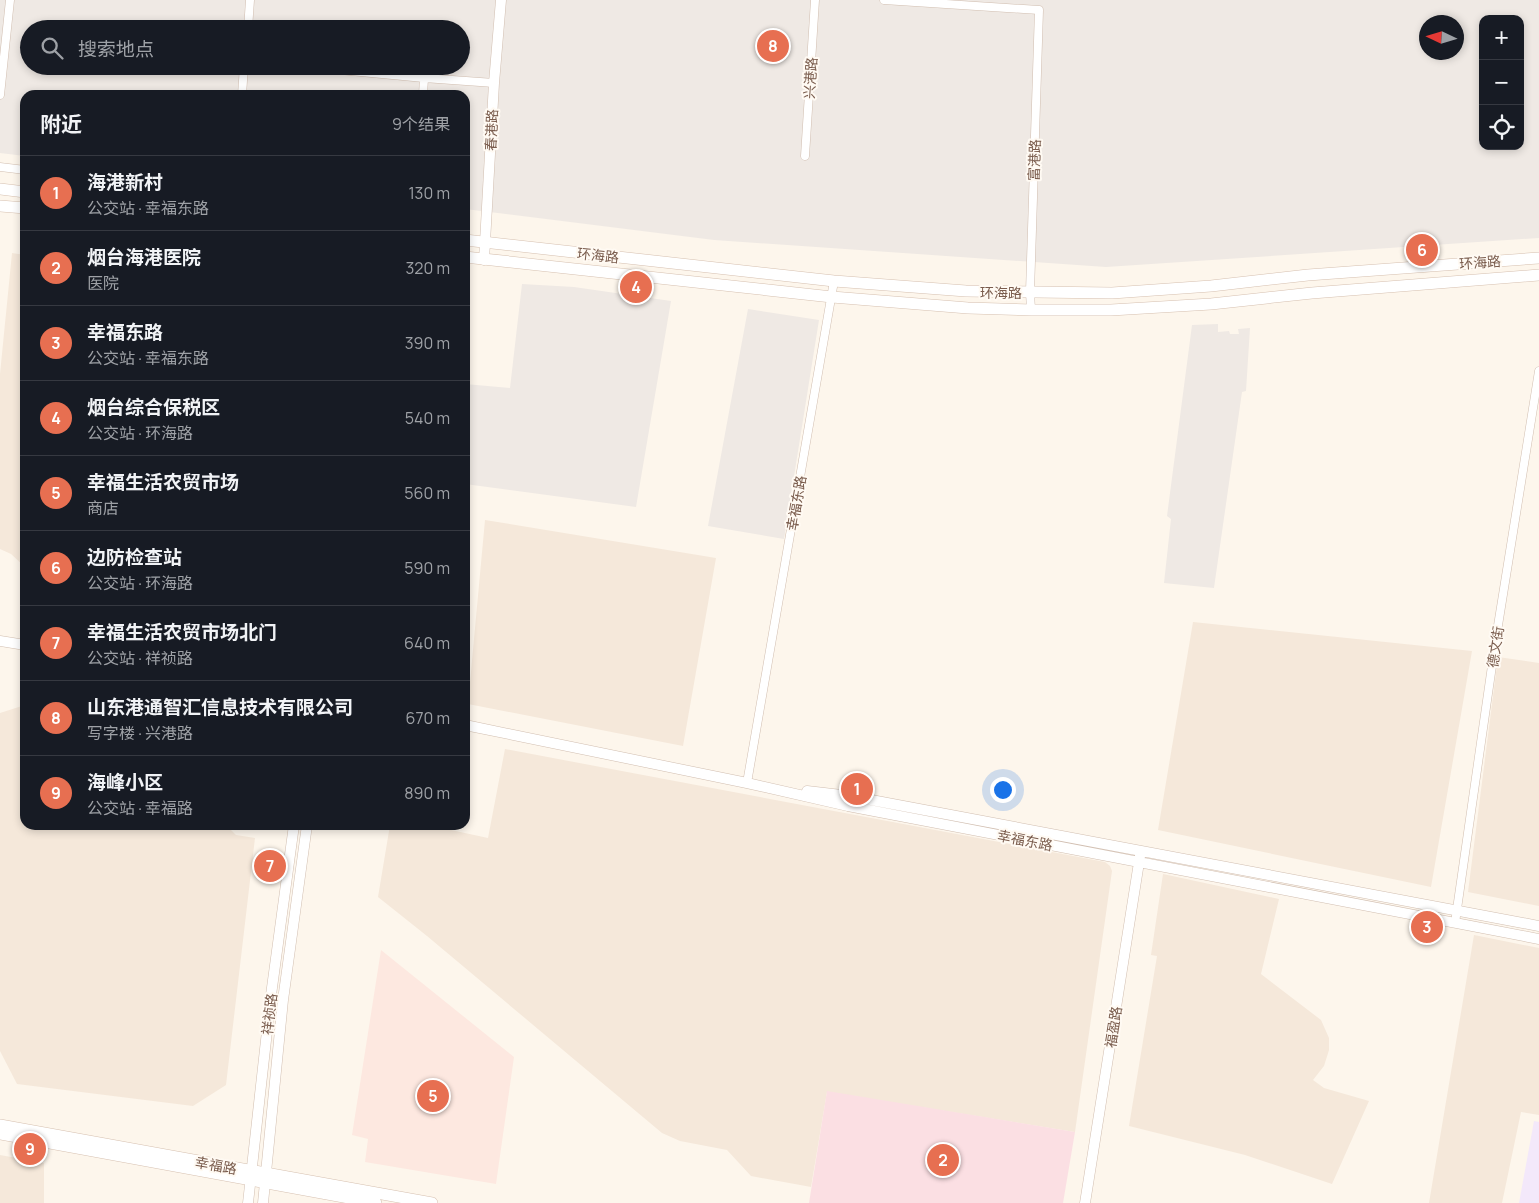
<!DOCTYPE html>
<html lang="zh">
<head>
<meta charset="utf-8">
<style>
  body { margin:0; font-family:Manrope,"Noto Sans SC",sans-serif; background:#20242c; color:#f1f3f6 }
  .controls { position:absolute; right:15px; top:15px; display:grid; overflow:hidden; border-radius:10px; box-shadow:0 2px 8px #0003 }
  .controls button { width:45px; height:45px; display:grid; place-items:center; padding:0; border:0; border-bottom:1px solid #363941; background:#171b24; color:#f1f3f6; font:25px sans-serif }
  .compass { position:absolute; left:1419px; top:15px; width:45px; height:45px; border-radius:50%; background:#171b24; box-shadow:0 2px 8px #0003; rotate:274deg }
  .you { position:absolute; left:1002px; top:789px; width:18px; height:18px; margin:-12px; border:4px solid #fff; border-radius:50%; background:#1a73e8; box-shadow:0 0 0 8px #1a73e833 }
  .badge { display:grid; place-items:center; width:32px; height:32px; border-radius:50%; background:#e76f51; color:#fff; font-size:16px; font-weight:700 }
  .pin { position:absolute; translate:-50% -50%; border:2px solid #fff; box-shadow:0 1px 5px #0006 }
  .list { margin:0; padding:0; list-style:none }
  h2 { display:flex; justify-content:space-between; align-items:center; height:65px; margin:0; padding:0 20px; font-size:21px }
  h2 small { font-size:16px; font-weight:400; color:#9ea1a6 }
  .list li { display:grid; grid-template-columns:32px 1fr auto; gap:15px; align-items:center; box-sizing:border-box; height:75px; padding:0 20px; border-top:1px solid #363941 }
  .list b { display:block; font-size:19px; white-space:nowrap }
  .list p { margin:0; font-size:16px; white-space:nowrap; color:#9ea1a6 }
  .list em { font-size:16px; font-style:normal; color:#9ea1a6 }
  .icon { flex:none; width:28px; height:28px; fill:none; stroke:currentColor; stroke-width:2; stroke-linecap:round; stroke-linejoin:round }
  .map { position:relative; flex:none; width:1539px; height:1203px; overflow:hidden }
  .search { position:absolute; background:#171b24; box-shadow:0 2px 8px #0003; left:20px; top:20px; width:450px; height:55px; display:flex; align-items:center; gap:12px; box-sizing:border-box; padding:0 18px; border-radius:28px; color:#9ea1a6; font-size:19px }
  .panel { position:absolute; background:#171b24; box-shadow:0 2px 8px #0003; left:20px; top:90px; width:450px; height:740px; border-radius:15px }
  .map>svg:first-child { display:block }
  .residential { fill:#f5e8da }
  .commercial { fill:#fde8e0 }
  .industrial { fill:#efe9e4; fill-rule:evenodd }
  .education { fill:#f3e8fa }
  .medical { fill:#fbdfe3 }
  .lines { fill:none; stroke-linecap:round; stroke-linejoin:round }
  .minor-casing { stroke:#d1beb0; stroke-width:9 }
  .tertiary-casing { stroke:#d1beb0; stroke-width:11 }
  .secondary-casing { stroke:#d6c0b0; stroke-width:12 }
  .minor { stroke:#fff; stroke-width:8 }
  .tertiary { stroke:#fff; stroke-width:10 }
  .secondary { stroke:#fff; stroke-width:11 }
  .labels { text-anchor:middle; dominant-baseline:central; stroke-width:4; stroke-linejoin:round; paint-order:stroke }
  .street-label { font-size:14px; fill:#7a5c4d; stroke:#fffaf3 }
</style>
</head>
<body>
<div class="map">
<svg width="1539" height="1203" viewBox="0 0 1539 1203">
  <rect width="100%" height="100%" fill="#fdf6ec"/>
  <!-- residential -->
  <path class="residential" d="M12 253 25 255V567L11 554 0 549V374Z
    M485 520 716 558 683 746 468 704Z
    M1193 622 1472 651 1431 887 1158 830Z
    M1498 657 1539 663V906L1468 892Z
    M25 705V825H226L236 835 255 838 226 1085 193 1106 17 1084 0 1051V713Z
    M505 749 1105 862 1110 866 1112 871 1075 1132 827 1092 811 1187 751 1176 727 1150 680 1141 662 1133 427 936 378 897 390 825H428L488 838Z
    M1163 874 1279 899 1261 974 1321 1020 1329 1038V1050L1324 1066 1313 1080 1324 1088 1369 1101 1332 1184 1245 1155 1129 1126 1157 956 1151 955Z
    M1474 935 1539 948V1115L1521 1112 1502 1203H1429Z
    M0 1155 44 1163V1203H0Z"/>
  <!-- commercial -->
  <path class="commercial" d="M381 950 514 1057 496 1184 365 1162 368 1139 352 1135Z"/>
  <!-- industrial -->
  <path class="industrial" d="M0 0H1539V238L1106 267 714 240 465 209V95H25V156L0 153ZM1483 19H1520V146H1483ZM1426 22H1456V52H1426ZM29 29H461V66H29Z
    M522 284 574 287 671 301 636 507 465 484V384L510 388Z
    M748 309 819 320 784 539 708 526Z
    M1218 324V332L1229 331 1230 334H1239L1238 329 1250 328 1246 391 1242 392 1214 588 1164 583 1171 519 1167 516 1192 325Z"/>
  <!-- education -->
  <path class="education" d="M1534 1121 1539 1122V1203H1519Z"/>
  <!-- medical -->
  <path class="medical" d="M827 1091 1075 1132 1063 1203H809Z"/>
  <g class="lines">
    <defs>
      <path id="minor" d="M884 0 1039 10 1030 292 1031 310
        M248 29 250 0
        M298 66 424 78
        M0 95 10 0
        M242 95 244 66
        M423 95 424 78 494 83
        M805 156 815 0
        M0 167 25 170
        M747 783 834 281
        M1455 923 1496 638 1539 371"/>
      <path id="tertiary" d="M484 260 494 83 501 0
        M0 641 25 645
        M465 725 747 783 848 806 1539 939
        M807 791 850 796 1539 926
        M248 1203 271 995 294 825
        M263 1203 283 1000 307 825
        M1085 1203 1140 856"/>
      <path id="secondary" d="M0 189 25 192
        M0 206 25 208
        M465 240 834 281 966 291 1112 293 1211 286 1308 275 1539 258
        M465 257 832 297 968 308 1031 310H1111L1211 304 1312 293 1539 275
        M0 1125 432 1203
        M0 1134 376 1203"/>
    </defs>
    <!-- minor casing -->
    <use href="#minor" class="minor-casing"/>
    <!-- tertiary casing -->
    <use href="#tertiary" class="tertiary-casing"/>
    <!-- secondary casing -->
    <use href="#secondary" class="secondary-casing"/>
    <!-- minor -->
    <use href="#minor" class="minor"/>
    <!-- tertiary -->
    <use href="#tertiary" class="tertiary"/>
    <!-- secondary -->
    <use href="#secondary" class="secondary"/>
  </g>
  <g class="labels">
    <!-- street labels -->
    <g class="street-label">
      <text transform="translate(810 78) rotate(-86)">兴港路</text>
      <text transform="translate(491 130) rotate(-87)">春港路</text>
      <text transform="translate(1034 160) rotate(-88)">富港路</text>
      <text transform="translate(598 255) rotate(6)">环海路</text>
      <text transform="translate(1480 262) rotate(-4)">环海路</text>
      <text x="1001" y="292">环海路</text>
      <text transform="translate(796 503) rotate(-80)">幸福东路</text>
      <text transform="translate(1495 647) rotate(-81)">德文街</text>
      <text transform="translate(1025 840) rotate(11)">幸福东路</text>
      <text transform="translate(269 1014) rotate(-83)">祥祯路</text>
      <text transform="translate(1113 1027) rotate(-81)">福盈路</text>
      <text transform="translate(216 1165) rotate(10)">幸福路</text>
    </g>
  </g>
</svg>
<div class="controls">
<button>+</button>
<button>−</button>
<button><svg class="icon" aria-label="locate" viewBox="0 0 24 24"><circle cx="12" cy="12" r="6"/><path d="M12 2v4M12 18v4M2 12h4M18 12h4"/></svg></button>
</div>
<svg class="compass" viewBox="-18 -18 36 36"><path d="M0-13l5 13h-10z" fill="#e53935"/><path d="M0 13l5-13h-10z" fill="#9ea1a6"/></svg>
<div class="you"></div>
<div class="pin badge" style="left:857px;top:789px">1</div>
<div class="pin badge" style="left:943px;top:1160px">2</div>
<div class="pin badge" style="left:1427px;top:927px">3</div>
<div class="pin badge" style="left:636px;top:287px">4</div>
<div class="pin badge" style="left:433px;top:1096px">5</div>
<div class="pin badge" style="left:1422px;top:250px">6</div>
<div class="pin badge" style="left:270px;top:866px">7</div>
<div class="pin badge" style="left:773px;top:46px">8</div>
<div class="pin badge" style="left:30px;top:1149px">9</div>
<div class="search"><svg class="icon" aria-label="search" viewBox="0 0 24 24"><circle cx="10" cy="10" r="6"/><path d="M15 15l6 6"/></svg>搜索地点</div>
<section class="panel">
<h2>附近<small>9个结果</small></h2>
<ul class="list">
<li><span class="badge">1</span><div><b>海港新村</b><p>公交站 · 幸福东路</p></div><em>130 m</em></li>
<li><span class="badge">2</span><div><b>烟台海港医院</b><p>医院</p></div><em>320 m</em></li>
<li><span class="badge">3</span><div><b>幸福东路</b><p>公交站 · 幸福东路</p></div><em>390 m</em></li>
<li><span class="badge">4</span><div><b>烟台综合保税区</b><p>公交站 · 环海路</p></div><em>540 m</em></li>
<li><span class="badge">5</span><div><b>幸福生活农贸市场</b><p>商店</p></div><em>560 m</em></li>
<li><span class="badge">6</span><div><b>边防检查站</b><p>公交站 · 环海路</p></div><em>590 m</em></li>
<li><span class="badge">7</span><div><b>幸福生活农贸市场北门</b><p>公交站 · 祥祯路</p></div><em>640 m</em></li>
<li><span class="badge">8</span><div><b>山东港通智汇信息技术有限公司</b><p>写字楼 · 兴港路</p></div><em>670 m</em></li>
<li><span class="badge">9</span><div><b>海峰小区</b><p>公交站 · 幸福路</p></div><em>890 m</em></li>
</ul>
</section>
</div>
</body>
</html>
